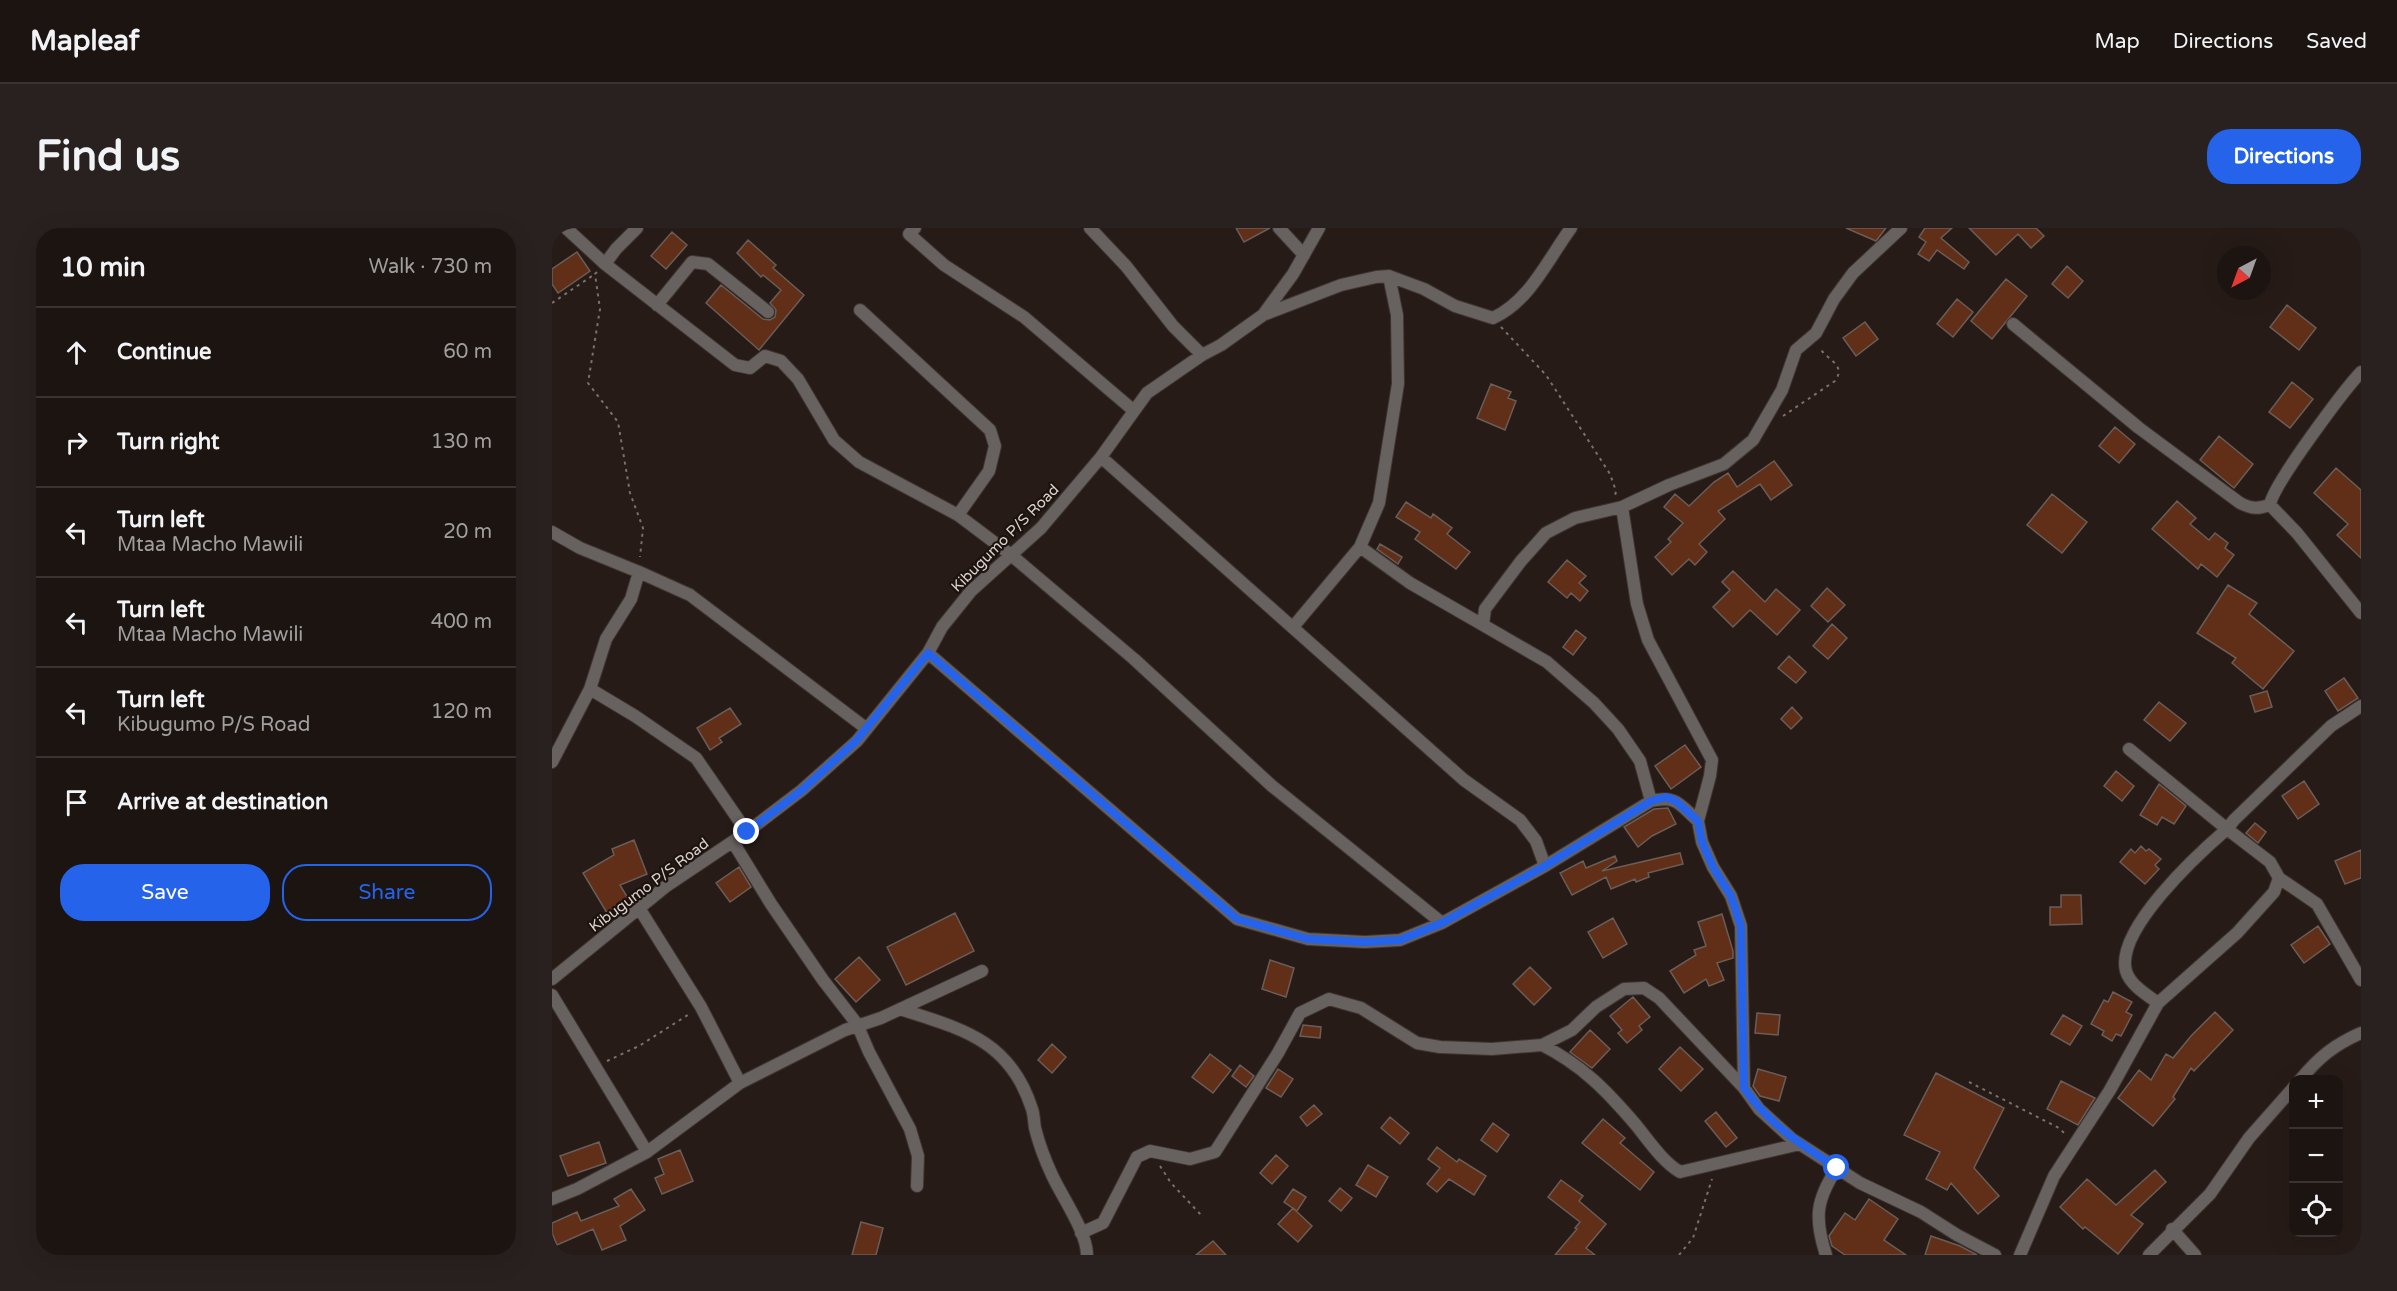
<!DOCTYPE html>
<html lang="en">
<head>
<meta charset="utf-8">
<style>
  body { margin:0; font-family:"Varela Round",sans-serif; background:#29211f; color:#f1f3f6 }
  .controls { position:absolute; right:18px; bottom:18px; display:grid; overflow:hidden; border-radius:12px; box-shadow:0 6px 24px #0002 }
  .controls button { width:54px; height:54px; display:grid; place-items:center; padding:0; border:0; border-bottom:2px solid #3a3331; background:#1c1411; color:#f1f3f6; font:30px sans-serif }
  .compass { position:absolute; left:1665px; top:18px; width:54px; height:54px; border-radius:50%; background:#1c1411; box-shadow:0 6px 24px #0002; rotate:221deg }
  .stop { position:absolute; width:18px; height:18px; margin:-14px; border:4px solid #2563eb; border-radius:50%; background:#fff }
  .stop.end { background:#2563eb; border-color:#fff; box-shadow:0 2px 6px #0008 }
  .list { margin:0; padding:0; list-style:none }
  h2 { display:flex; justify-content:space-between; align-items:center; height:78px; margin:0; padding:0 24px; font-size:26px }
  h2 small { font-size:20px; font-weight:400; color:#a09e9f }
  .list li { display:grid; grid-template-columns:39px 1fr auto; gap:18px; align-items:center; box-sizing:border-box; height:90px; padding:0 24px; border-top:2px solid #3a3331 }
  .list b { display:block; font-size:22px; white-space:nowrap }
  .list p { margin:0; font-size:20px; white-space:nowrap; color:#a09e9f }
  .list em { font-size:20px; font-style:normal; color:#a09e9f }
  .actions { display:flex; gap:12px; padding:18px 24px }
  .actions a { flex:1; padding:14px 0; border:2px solid #2563eb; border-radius:24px; text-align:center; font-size:21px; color:#2563eb }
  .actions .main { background:#2563eb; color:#fff }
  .icon { flex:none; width:33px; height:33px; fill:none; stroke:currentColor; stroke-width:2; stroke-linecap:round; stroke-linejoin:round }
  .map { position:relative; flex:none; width:1809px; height:1027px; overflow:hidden; border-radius:24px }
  header { display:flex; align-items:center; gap:36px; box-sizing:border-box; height:84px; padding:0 30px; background:#1c1411; border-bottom:2px solid #3a3331 }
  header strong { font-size:28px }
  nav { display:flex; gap:33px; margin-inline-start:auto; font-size:21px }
  .intro { display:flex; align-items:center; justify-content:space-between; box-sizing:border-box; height:144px; padding:0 36px }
  h1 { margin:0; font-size:42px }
  .button { padding:15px 27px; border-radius:24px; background:#2563eb; color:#fff; font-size:21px; font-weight:700 }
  main { display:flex; gap:36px; padding:0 36px }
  aside { flex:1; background:#1c1411; border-radius:24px; box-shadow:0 6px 24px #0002 }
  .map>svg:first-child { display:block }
  .building { fill:#612f18; stroke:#6a5d58; stroke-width:1.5 }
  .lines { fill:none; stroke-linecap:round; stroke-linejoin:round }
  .street-casing { stroke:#3f3531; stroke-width:14 }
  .path { stroke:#7a716d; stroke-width:2; stroke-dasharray:3 4.5; stroke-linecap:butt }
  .street { stroke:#67615f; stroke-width:12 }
  .route { stroke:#2563eb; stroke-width:8 }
  .labels { text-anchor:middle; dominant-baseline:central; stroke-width:4.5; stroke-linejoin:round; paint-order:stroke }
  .street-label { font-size:15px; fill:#dbd3d0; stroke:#1c120e }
</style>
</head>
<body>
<header>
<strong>Mapleaf</strong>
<nav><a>Map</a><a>Directions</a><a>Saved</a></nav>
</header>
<div class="intro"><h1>Find us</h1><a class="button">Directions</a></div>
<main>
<aside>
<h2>10 min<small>Walk · 730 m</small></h2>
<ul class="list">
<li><svg class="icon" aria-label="ahead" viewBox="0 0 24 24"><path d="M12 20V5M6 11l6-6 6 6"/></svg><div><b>Continue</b></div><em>60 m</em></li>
<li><svg class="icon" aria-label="right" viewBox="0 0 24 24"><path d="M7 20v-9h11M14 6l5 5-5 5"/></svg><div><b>Turn right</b></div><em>130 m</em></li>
<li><svg class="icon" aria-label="left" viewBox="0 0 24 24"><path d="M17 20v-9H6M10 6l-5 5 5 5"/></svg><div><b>Turn left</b><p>Mtaa Macho Mawili</p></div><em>20 m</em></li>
<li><svg class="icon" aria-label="left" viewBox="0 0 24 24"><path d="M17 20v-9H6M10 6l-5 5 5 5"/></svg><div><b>Turn left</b><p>Mtaa Macho Mawili</p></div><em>400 m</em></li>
<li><svg class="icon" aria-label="left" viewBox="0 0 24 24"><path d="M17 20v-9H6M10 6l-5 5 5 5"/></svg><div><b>Turn left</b><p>Kibugumo P/S Road</p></div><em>120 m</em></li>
<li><svg class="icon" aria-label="arrive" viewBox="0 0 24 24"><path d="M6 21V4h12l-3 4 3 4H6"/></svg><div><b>Arrive at destination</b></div></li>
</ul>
<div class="actions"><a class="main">Save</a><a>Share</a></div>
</aside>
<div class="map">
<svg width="1809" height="1027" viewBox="0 0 1809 1027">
  <rect width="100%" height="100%" fill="#261b17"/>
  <!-- building -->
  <path class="building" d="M684 0H718L692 14Z
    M1294 0H1334L1324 13Z
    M1373 0H1400L1389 10 1417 34 1412 41 1385 22 1377 33 1366 26 1374 14 1367 9Z
    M1417 0H1484L1492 8 1479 20 1466 6 1444 27Z
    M120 4 135 17 114 41 99 28Z
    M196 12 224 37 221 40 252 67 207 122 154 75 169 57 211 91 218 92 223 89 224 82 218 75 229 62 211 47 209 49 185 25Z
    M25 24 38 43 6 65 0 56V41Z
    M1515 38 1531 53 1516 70 1500 56Z
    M1454 51 1475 68 1440 111 1419 93Z
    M1405 71 1421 84 1401 109 1385 96Z
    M1735 77 1764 100 1747 122 1718 99Z
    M1313 94 1326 111 1304 128 1291 110Z
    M1740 154 1761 171 1738 200 1717 184Z
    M939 156 959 164 956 170 964 173 953 202 925 190Z
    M1563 199 1583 216 1567 235 1547 218Z
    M1667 208 1701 236 1682 260 1648 232Z
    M1222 233 1240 257 1219 272 1208 256 1166 283 1173 291 1147 316 1155 324 1143 337 1137 331 1120 347 1103 329 1119 314 1116 311 1131 295 1112 279 1123 266 1137 278 1162 254 1176 245 1185 259Z
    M1784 240 1809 262V330L1785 307 1796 296 1762 265Z
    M1500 266 1535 294 1510 325 1475 297Z
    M1625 273 1644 290 1638 296 1657 312 1663 305 1676 315 1673 320 1682 327 1665 349 1649 336 1646 341 1600 301Z
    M854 274 879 290 881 286 900 300 895 306 918 324 904 341 863 311 868 304 844 289Z
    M828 316 850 329 846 336 825 321Z
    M1015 332 1034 348 1027 355 1036 363 1028 373 1019 365 1015 370 996 354Z
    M1181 343 1213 374 1224 361 1248 382 1225 407 1198 382 1181 399 1161 379 1178 362 1170 354Z
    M1676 357 1705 375 1697 386 1742 423 1711 461 1680 435 1684 430 1645 405Z
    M1275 360 1293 377 1276 394 1259 378Z
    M1280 396 1295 410 1276 431 1261 418Z
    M1024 402 1034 410 1021 427 1011 419Z
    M1237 428 1254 444 1244 455 1226 440Z
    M1792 450 1806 470 1786 483 1773 463Z
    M1715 463 1720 479 1703 484 1698 468Z
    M1607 474 1634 495 1618 513 1592 492Z
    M1240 479 1250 490 1239 501 1229 491Z
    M178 480 189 496 167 510 170 514 158 522 145 500Z
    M1133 517 1149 539 1119 561 1103 538Z
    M1564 543 1582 558 1570 573 1552 558Z
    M1752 553 1767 576 1746 591 1730 568Z
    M1607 556 1634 578 1622 596 1610 589 1605 597 1588 587Z
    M1116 580 1124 596 1100 608 1086 619 1072 599 1102 581Z
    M1703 595 1714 604 1706 615 1694 605Z
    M82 612 95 646 68 657 77 672 55 685 31 645 62 627 60 621Z
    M1589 618 1594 623 1597 621 1609 631 1603 637 1607 641 1593 656 1568 634 1579 621 1583 625Z
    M1809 622V650L1793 656 1783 633Z
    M1128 625 1131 636 1096 645 1097 649 1084 654 1083 651 1059 661 1054 649 1020 667 1008 645 1031 633 1034 640 1063 628 1065 633 1050 643Z
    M187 639 199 659 178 674 164 655Z
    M1509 667H1529L1530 696 1498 697V679H1509Z
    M403 685 422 723 354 757 335 719Z
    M1170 686 1181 723V730L1165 735 1172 752 1157 758 1154 751 1132 765 1118 743 1144 727 1142 722 1154 718 1146 694Z
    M1061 690 1075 716 1051 730 1036 704Z
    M1766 698 1778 716 1752 735 1739 717Z
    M307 729 328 752 304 774 283 751Z
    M718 732 742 740 734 769 710 761Z
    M978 739 999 760 982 777 961 756Z
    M1561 764 1580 774 1574 784 1580 787 1569 808 1564 806 1560 813 1550 807 1552 803 1539 796 1552 772 1556 774Z
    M1081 769 1098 789 1087 798 1090 802 1075 815 1066 805 1070 802 1058 788Z
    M1663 784 1681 802 1642 843 1639 840 1621 869 1623 871 1601 898 1566 870 1587 842 1599 852 1614 826 1621 830 1639 808Z
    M1205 785 1228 787 1226 807 1203 805Z
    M1511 787 1530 798 1518 817 1499 806Z
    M751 797 769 799 768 810 748 808Z
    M1038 802 1058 821 1040 840 1018 824Z
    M500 816 514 829 500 845 486 832Z
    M1128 819 1151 841 1129 863 1107 841Z
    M658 826 679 842 661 865 640 849Z
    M688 837 702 848 694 859 680 848Z
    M726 841 741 851 729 869 714 860Z
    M1206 841 1234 849 1227 873 1208 868 1201 858Z
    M1384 845 1452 880 1422 940 1447 968 1426 986 1399 955 1395 962 1374 951 1388 924 1352 907Z
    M1509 853 1543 870 1526 897 1495 881Z
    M762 877 770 886 755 898 748 889Z
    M1164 884 1185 910 1174 919 1153 893Z
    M838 889 857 905 848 916 829 900Z
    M1051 891 1073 910 1068 915 1102 944 1088 962 1030 915Z
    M941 895 957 907 945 924 929 912Z
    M47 914 54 935 16 948 8 928Z
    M885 919 905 934 907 931 934 948 922 967 897 951 885 964 875 956 888 940 876 931Z
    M128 922 141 953 110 966 103 950 112 946 106 931Z
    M724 927 736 938 720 956 708 945Z
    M816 937 836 949 824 969 804 957Z
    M1603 942 1614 954 1579 987 1591 996 1566 1026 1533 999 1531 1001 1508 979 1535 951 1564 977Z
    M1009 952 1031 968 1027 973 1054 996 1034 1020 1043 1027H1003L1025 1001 1023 1000 1028 994 996 969Z
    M788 960 800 970 789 983 777 973Z
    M79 961 93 982 68 998 74 1012 50 1022 41 1001 5 1017 0 1005V995L25 984 29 993 67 978 62 971Z
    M741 961 754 969 745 983 732 974Z
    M1317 971 1346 991 1332 1012 1354 1027H1293L1280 1018 1277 1008 1293 985 1303 992Z
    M741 980 760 998 746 1014 726 996Z
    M309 994 331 1000 324 1027H300Z
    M1379 1008 1408 1018 1425 1027H1373Z
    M661 1013 674 1027H644Z"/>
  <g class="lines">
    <defs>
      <path id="street" d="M14 0 53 36 183 137 198 140 213 128 229 133 246 151 282 212 307 234 406 287 459 327 582 431 720 558 890 695
        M363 0 357 6 392 37 472 89 581 182
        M538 0 574 38 621 98 650 127
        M727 0 752 27
        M53 36 64 21 85 0
        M105 77 140 34 156 36 216 84
        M308 82 438 202 443 218 437 243 406 287
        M711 87 741 46 767 0
        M1461 96 1587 200 1688 275C1700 281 1706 281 1718 277
        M1809 144C1792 162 1720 258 1718 277L1745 305 1809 385
        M549 229 912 552 968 592 984 613 993 638
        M1070 279 1085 376 1096 412 1160 532 1158 548 1146 593 1150 614 1161 639 1179 668 1189 698 1192 860 1207 881 1240 911 1308 955 1369 984 1405 1007 1443 1027
        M0 304 28 320 87 344 138 367 315 501
        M808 319 858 355 931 397
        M741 399 808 319 827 275 846 156 845 87 837 48
        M376 425 685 691 756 711 813 714 848 712 890 695 993 638 1099 573C1125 567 1128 577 1146 593
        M38 461 83 488 144 530 195 604
        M1577 521 1675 601C1646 626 1563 702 1574 743 1578 757 1595 767 1606 775
        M0 534 38 461 54 411 79 371 87 344
        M1099 573 1088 533 1066 501 1042 475 995 434 931 397 933 381 969 333 994 305 1023 290 1070 279 1117 257 1172 236 1201 212 1230 162 1244 122 1264 105 1282 71 1301 45 1349 0
        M181 614 219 676 271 752 305 796 317 824 358 901 366 928 365 958
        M1727 650 1765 676 1809 752
        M87 680 149 779 188 855
        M0 751 113 659 195 604 250 562 305 513 376 425 390 399 419 363 489 300 549 229 595 165 650 127 669 117 711 87 789 57 824 49 837 48 872 61 903 78 941 90C978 73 996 31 1019 0
        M0 767 95 924
        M348 781C410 801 458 812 480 881 482 887 482 894 483 900 487 916 493 932 500 947 510 969 535 1004 535 1027
        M990 817C1030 837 1055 863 1084 897 1097 913 1110 933 1128 944L1248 916
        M1748 852C1767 829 1782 817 1809 805
        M0 971 25 961 95 924 188 855 293 802 329 790 430 743
        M1620 1001 1643 1027
        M529 1005 551 995 585 929 598 923 638 931 663 924 726 825 748 785 777 771 809 780 865 815 888 819 940 821 990 817 1020 802 1044 779 1072 761 1092 760 1107 770 1192 860
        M1274 1027C1262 990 1264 972 1285 940
        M1468 1027 1502 948 1558 862 1606 775 1685 705 1722 664 1727 650 1718 634 1675 601 1682 592 1779 498 1809 478
        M1597 1027 1658 966 1697 910 1742 859"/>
    </defs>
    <!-- street casing -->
    <use href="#street" class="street-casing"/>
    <!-- path -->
    <path class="path" d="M45 44 43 46 48 81 36 155 66 194 78 265 91 300 88 329
      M0 75 43 46
      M949 99 994 147 1058 246 1064 263 1063 268
      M1231 188 1283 153C1295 136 1274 132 1268 120
      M55 833 87 818 139 785
      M1417 854 1507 900 1514 907
      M608 938 619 955 650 988
      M1127 1027 1141 1010 1160 951"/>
    <!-- street -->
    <use href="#street" class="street"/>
  </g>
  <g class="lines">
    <!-- route -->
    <path class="route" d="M195 604 250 562 304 513 376 425 685 691 756 711 813 714 848 712 890 695 993 638 1099 573 1114 569 1124 573 1146 593 1150 614 1161 639 1179 668 1189 698 1192 860C1218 897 1247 915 1285 940"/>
  </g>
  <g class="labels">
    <!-- street labels -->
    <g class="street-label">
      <text transform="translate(453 310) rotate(-45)">Kibugumo P/S Road</text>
      <text transform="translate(97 657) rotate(-37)">Kibugumo P/S Road</text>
    </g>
  </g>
</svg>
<div class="controls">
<button>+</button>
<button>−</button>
<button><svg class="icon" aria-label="locate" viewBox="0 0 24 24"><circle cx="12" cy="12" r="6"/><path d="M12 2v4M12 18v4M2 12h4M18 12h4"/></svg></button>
</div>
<svg class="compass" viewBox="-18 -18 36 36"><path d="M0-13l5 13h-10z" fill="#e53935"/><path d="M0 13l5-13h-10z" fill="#a09e9f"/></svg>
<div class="stop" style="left:1285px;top:940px"></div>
<div class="stop end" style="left:195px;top:604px"></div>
</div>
</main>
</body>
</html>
